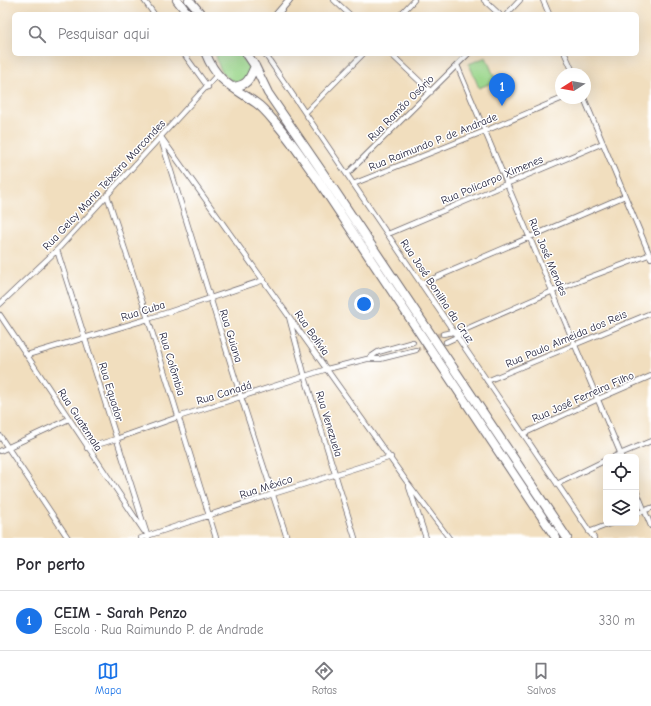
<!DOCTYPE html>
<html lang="pt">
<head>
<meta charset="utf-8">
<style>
  body { margin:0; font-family:"Comic Neue",sans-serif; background:#f2f2f3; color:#2b2b33 }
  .controls { position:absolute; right:12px; bottom:12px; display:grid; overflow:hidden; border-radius:6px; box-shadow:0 4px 16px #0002 }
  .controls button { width:36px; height:36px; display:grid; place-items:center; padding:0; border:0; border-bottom:1px solid #e1e1e2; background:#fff; color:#2b2b33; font:20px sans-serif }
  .compass { position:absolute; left:555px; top:68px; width:36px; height:36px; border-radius:50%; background:#fff; box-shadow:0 4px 16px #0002; rotate:259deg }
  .you { position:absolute; left:364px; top:304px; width:14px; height:14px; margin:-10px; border:3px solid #fff; border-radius:50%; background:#1a73e8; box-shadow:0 0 0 6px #1a73e833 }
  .badge { display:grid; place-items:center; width:26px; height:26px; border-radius:50%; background:#1a73e8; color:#fff; font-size:13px; font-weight:700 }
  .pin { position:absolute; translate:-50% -33px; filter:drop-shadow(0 1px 2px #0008) }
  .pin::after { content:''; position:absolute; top:21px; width:14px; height:12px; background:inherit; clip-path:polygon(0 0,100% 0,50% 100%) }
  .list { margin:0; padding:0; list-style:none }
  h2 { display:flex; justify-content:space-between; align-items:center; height:52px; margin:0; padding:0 16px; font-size:17px }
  h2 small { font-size:13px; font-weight:400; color:#7c7c81 }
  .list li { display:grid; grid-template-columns:26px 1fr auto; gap:12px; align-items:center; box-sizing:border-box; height:60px; padding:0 16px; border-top:1px solid #e1e1e2 }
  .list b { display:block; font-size:15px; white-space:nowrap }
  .list p { margin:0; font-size:13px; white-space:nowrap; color:#7c7c81 }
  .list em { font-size:13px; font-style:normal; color:#7c7c81 }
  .icon { flex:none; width:22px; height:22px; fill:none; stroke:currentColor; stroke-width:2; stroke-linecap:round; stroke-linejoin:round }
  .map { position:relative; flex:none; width:651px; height:538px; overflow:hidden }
  .search { position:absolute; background:#fff; box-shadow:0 4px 16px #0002; left:12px; right:12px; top:12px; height:44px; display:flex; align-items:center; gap:10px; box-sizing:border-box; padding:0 14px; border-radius:6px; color:#7c7c81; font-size:15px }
  .sheet { height:112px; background:#fff }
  nav { display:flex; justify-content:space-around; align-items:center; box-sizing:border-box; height:56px; border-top:1px solid #e1e1e2; background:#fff; font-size:11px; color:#7c7c81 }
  nav a { display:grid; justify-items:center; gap:2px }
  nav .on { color:#1a73e8 }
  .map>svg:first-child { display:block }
  .green { fill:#99d589; stroke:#5e7c62 }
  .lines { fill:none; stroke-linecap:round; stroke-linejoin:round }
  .minor-tunnel { stroke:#c8b8a4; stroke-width:4.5; stroke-dasharray:4.5 2; stroke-linecap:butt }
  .minor-casing { stroke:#6a6469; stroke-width:6 }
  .tertiary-casing { stroke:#6a6469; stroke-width:8 }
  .trunk-casing { stroke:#6a6469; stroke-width:10 }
  .minor { stroke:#fff; stroke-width:4.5 }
  .tertiary { stroke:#fff; stroke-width:6 }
  .trunk { stroke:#fff; stroke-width:8 }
  .labels { text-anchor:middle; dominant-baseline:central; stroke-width:3; stroke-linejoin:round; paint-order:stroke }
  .street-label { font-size:11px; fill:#22223b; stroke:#fff }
</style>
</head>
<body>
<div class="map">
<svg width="651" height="538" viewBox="0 0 651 538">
  <rect width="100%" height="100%" fill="#fff"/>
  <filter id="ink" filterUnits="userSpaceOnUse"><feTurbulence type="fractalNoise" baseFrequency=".025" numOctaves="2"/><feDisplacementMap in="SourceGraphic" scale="8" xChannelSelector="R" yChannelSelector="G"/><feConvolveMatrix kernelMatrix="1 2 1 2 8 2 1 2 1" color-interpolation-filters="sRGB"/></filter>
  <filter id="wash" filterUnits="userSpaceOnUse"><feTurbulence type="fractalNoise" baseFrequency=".012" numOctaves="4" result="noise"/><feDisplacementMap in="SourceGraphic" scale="16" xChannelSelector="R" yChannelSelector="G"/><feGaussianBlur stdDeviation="0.9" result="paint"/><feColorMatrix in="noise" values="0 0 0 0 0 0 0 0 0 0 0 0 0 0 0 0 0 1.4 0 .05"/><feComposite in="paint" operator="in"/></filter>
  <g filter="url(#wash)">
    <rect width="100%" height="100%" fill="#f1debe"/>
    <!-- green -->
    <path class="green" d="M216 54H240L250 69 249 78 238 83C225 80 217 67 216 54Z
      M486 57 496 81 479 88 469 64Z"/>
  </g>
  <g filter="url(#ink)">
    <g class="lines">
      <!-- minor-tunnel -->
      <path class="minor-tunnel" d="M431 337 443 334
        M416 350 430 346"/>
      <defs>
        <path id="minor" d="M144 0 154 14
          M334 0 349 14
          M484 0 499 14
          M543 0 549 14
          M401 14 414 0
          M507 14 520 0
          M184 54 208 87
          M265 54 594 538
          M391 54 431 92
          M565 54 574 74
          M457 65 622 457
          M584 98 651 258
          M305 113 363 54
          M161 137 407 482 449 538
          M161 139 241 397 287 538
          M347 174 468 54
          M353 184 485 131 563 98
          M107 195 148 319 216 538
          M388 234 603 143
          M57 250 148 538
          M421 284 625 196
          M0 304 57 250 217 75
          M0 315 144 531
          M289 317 305 377 355 538
          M443 334 464 330 553 291 651 254
          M446 342 457 337 464 330
          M27 355 148 319 264 280
          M369 358 378 352 413 342
          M487 381 651 313
          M523 434 598 399 651 376
          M0 436 68 538
          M87 448 116 439 178 417 327 369 367 359H380L416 350
          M0 451 69 419
          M613 457 651 441
          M557 484 606 460
          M409 487 426 538
          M636 490 651 526
          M636 514 651 508
          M589 532 612 523
          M141 538 273 494 391 457"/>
        <path id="tertiary" d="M277 14 289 0"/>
        <path id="trunk" d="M177 0 188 14
          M189 0 201 14
          M206 54C217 82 233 87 256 103 262 107 268 114 273 120 289 137 302 158 316 177L556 538
          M247 54 255 66 268 93 323 173 567 538
          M233 87C248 85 249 80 255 66"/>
      </defs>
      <!-- minor casing -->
      <use href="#minor" class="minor-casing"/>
      <!-- tertiary casing -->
      <use href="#tertiary" class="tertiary-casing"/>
      <!-- trunk casing -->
      <use href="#trunk" class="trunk-casing"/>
      <!-- minor -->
      <use href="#minor" class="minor"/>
      <!-- tertiary -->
      <use href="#tertiary" class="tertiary"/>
      <!-- trunk -->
      <use href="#trunk" class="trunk"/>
    </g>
  </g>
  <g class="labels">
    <!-- street labels -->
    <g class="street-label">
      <text transform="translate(401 108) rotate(-45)">Rua Ramão Osório</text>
      <text transform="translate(433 142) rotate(-22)">Rua Raimundo P. de Andrade</text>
      <text transform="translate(492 180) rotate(-23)">Rua Policarpo Ximenes</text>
      <text transform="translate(104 185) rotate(-47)">Rua Gelcy Maria Teixeira Marcondes</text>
      <text transform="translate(548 257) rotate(67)">Rua José Mendes</text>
      <text transform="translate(437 291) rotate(56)">Rua José Bonilha da Cruz</text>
      <text transform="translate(143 311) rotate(-17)">Rua Cuba</text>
      <text transform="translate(312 333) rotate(55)">Rua Bolívia</text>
      <text transform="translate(231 336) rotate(73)">Rua Guiana</text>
      <text transform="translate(566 339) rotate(-23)">Rua Paulo Almeida dos Reis</text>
      <text transform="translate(172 364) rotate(73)">Rua Colômbia</text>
      <text transform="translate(111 392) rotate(73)">Rua Equador</text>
      <text transform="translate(224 393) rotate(-17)">Rua Canadá</text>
      <text transform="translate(583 397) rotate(-24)">Rua José Ferreira Filho</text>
      <text transform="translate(80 420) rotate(57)">Rua Guatemala</text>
      <text transform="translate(329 424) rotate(73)">Rua Venezuela</text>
      <text transform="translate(266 487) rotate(-18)">Rua México</text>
    </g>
  </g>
</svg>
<div class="controls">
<button><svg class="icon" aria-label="locate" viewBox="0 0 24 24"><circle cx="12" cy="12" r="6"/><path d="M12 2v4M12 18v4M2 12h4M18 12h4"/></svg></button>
<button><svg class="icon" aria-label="layers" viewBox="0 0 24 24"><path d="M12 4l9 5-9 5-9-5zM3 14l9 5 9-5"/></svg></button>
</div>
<svg class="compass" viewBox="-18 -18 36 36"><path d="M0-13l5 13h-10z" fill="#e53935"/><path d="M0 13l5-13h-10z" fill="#7c7c81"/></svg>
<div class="you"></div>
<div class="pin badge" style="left:502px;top:106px">1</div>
<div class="search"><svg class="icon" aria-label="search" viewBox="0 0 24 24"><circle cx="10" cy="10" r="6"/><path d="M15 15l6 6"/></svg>Pesquisar aqui</div>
</div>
<section class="sheet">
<h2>Por perto<small></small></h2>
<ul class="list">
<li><span class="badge">1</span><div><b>CEIM - Sarah Penzo</b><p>Escola · Rua Raimundo P. de Andrade</p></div><em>330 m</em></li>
</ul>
</section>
<nav>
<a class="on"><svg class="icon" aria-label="map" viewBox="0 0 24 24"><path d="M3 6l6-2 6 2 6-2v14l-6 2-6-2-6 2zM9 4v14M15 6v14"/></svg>Mapa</a>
<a><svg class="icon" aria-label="directions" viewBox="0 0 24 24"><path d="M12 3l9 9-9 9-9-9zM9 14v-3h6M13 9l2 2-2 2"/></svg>Rotas</a>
<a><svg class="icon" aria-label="saved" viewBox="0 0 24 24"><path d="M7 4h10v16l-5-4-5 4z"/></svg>Salvos</a>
</nav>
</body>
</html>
